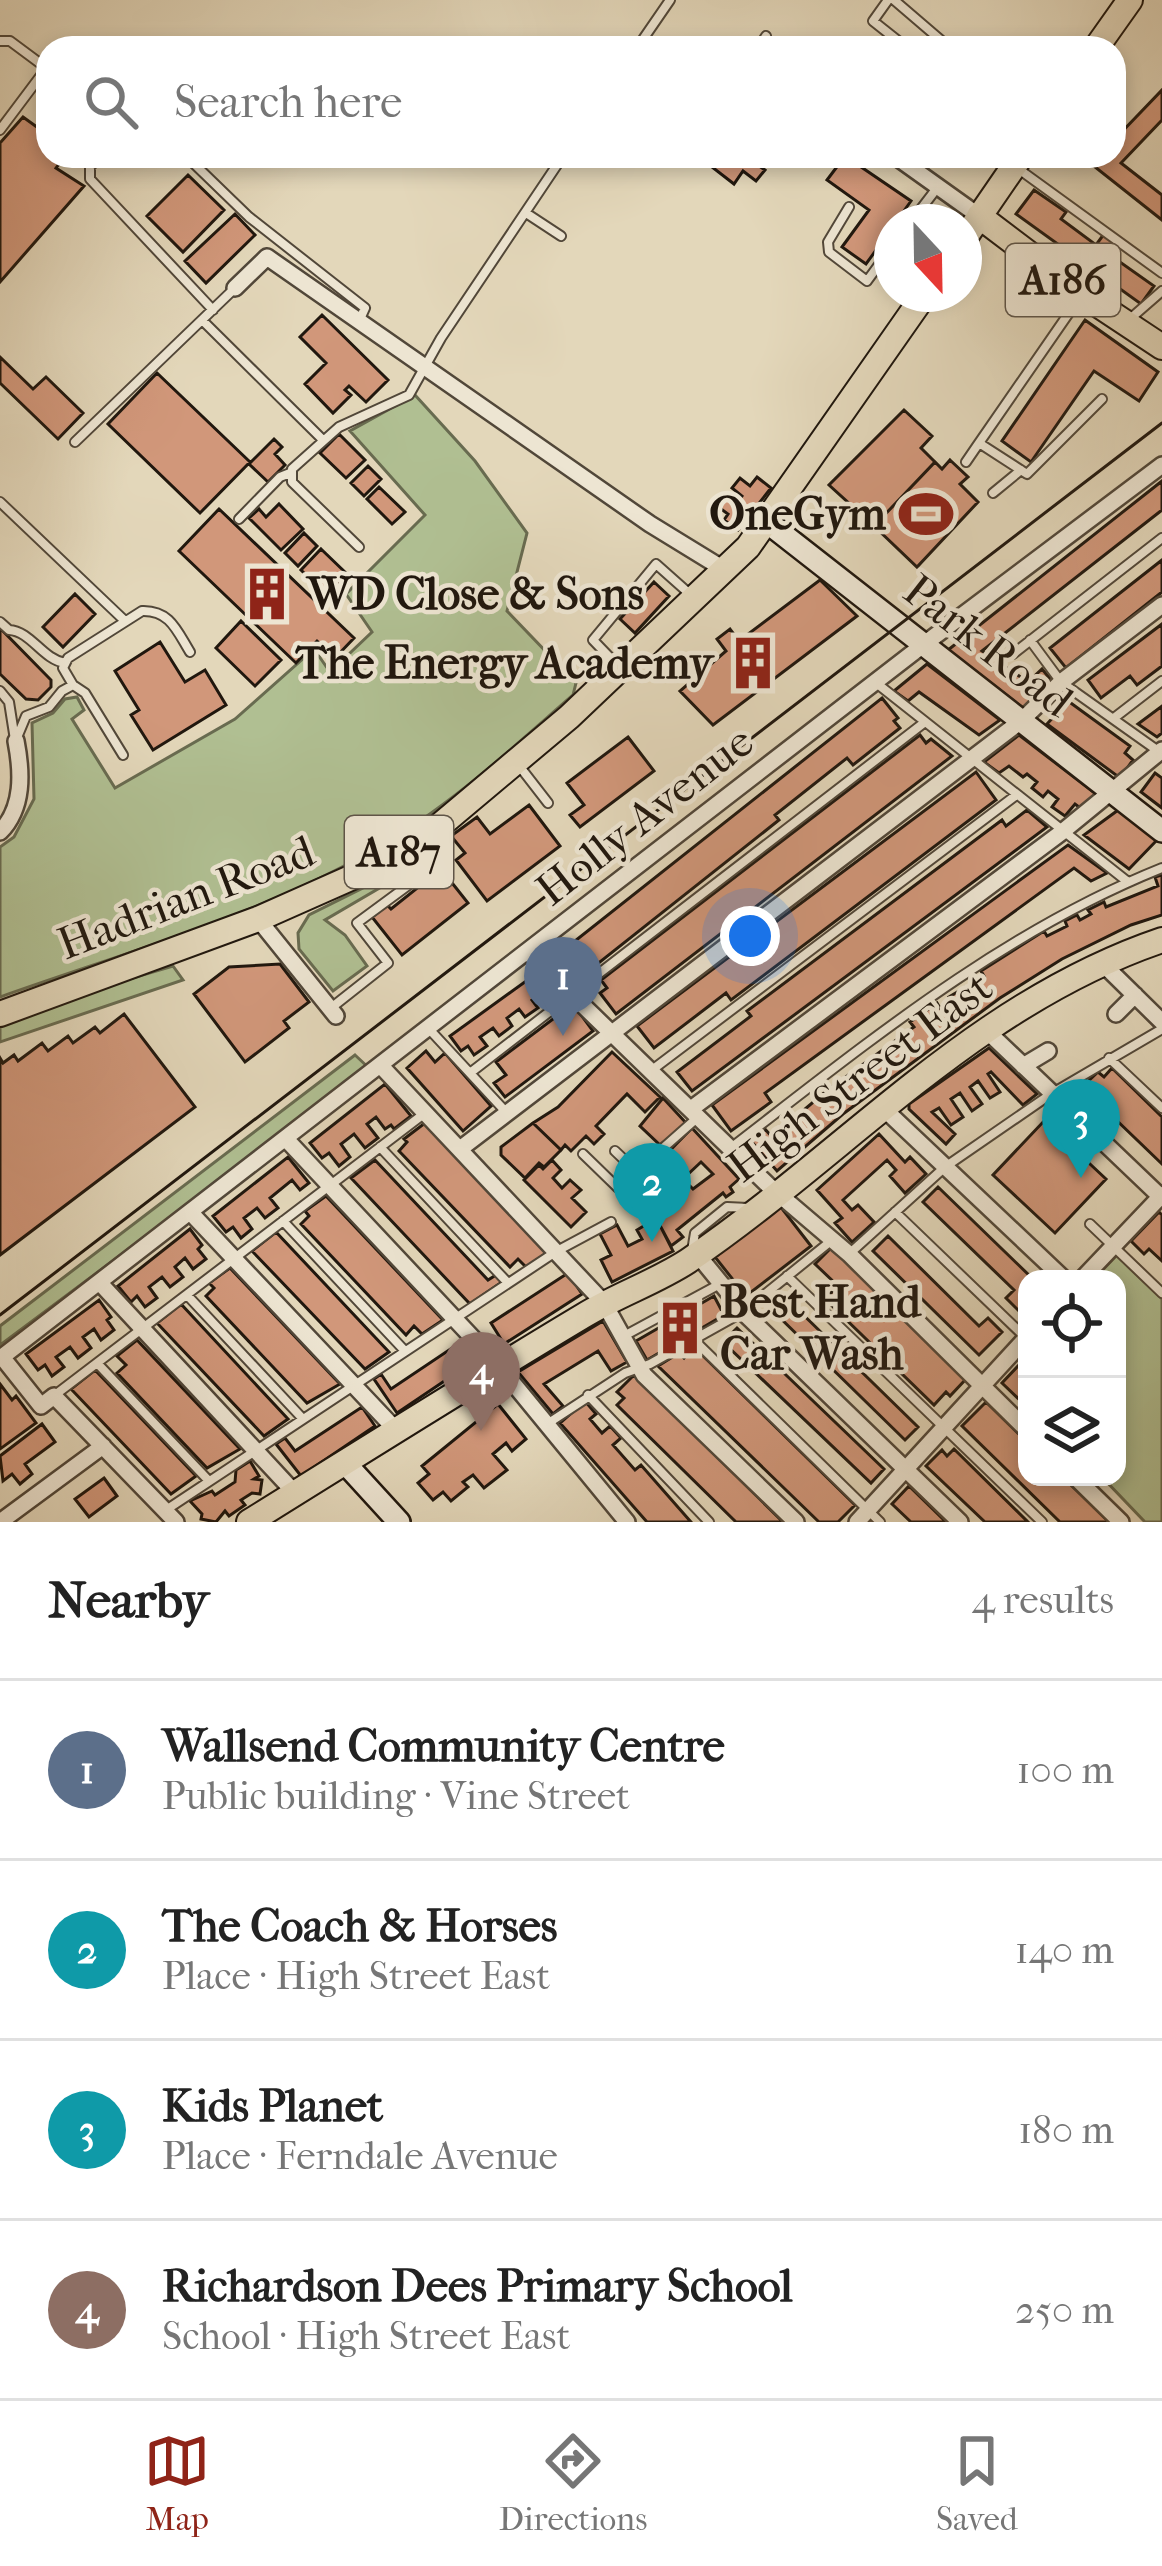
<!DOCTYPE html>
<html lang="en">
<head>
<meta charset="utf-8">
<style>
  body { margin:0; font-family:"IM FELL French Canon",serif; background:#f6f6f6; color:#222 }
  .controls { position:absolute; right:36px; bottom:36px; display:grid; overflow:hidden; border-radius:24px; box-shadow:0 6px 18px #0003 }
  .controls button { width:108px; height:108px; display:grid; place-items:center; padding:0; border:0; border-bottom:3px solid #e0e0e0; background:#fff; color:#222; font:60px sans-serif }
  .compass { position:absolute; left:874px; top:204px; width:108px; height:108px; border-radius:50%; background:#fff; box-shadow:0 6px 18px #0003; rotate:158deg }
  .you { position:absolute; left:750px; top:936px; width:42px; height:42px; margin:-30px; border:9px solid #fff; border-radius:50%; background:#1a73e8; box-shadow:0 0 0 18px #1a73e833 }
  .badge { display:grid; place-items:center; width:78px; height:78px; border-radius:50%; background:#8f2418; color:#fff; font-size:39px; font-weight:700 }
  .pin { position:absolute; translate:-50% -99px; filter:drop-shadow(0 3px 6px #0008) }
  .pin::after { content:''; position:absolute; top:63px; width:42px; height:36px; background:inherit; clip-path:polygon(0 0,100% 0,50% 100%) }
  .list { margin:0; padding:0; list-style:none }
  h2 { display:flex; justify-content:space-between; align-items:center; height:156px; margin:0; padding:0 48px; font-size:51px }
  h2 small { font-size:39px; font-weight:400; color:#767676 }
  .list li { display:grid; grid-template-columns:78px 1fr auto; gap:36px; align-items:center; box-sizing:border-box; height:180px; padding:0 48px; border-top:3px solid #e0e0e0 }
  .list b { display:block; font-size:45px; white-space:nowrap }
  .list p { margin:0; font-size:39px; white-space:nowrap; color:#767676 }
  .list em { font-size:39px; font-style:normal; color:#767676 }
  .icon { flex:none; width:66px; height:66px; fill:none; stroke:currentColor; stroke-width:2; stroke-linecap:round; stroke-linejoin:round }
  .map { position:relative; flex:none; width:1162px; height:1522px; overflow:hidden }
  .search { position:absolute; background:#fff; box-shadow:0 6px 18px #0003; left:36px; right:36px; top:36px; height:132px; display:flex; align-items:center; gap:30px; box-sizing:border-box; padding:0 42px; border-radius:36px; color:#767676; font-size:45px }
  .sheet { height:876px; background:#fff }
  nav { display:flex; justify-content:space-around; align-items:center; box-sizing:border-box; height:168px; border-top:3px solid #e0e0e0; background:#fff; font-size:33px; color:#767676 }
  nav a { display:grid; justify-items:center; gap:6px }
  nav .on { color:#8f2418 }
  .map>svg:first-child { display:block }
  .green { fill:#b0bf92; stroke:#686b50; stroke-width:3 }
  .building { fill:#d1977a; stroke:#20170e; stroke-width:3; fill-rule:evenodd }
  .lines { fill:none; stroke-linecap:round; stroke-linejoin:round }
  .lane-casing { stroke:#514739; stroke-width:12 }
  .street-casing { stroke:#514739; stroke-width:20 }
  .secondary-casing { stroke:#20170e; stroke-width:26 }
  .primary-casing { stroke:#20170e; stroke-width:28 }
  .lane { stroke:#ede5d2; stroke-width:8 }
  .street { stroke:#ede5d2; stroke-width:15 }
  .secondary { stroke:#ede5d2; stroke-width:21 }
  .primary { stroke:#e3d7ba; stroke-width:24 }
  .tram { stroke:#20170e; stroke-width:3 }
  .labels { text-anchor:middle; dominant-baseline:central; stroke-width:9; stroke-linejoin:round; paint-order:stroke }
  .shield { fill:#ede5d2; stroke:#5e5549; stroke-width:3 }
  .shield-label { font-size:42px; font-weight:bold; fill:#20170e }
  .poi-label { font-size:45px; font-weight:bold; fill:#20170e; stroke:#ede5d2; text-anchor:end }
  .street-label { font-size:45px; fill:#20170e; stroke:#ede5d2 }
</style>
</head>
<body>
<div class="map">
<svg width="1162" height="1522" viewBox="0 0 1162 1522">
  <rect width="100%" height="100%" fill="#e3d7ba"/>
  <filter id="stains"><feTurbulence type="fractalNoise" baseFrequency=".00167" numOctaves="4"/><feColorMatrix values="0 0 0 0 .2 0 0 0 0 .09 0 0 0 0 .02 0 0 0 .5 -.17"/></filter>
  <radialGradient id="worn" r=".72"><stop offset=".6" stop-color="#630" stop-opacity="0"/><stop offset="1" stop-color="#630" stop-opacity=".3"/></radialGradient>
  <!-- green -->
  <path class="green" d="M415 395 475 461 527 533 507 611 576 683 573 695C511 749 449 807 377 848 261 915 126 952 0 997V847L14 837 34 799 32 723 53 713 65 699 77 697 84 710 72 719 115 788 235 719 314 649 330 672 372 632 346 594 425 515 350 431Z
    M435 844 441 852 325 920 345 935 367 966 333 991 299 949 298 933 309 915 389 875Z
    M173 966 183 980 0 1042V1022L51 1002Z
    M355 1055 370 1069 0 1345V1326Z
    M1117 1255 1162 1299V1522H1145L1102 1477H1117V1279H1094Z"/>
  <!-- building -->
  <path class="building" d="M1162 90V120L1121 163 1162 195V220L1095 167 1094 160 1098 156H1114V140Z
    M23 117 48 135V156H65L56 168 84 186 0 282V143Z
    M720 156H756L752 161 765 170 756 181 743 171 734 184 712 167Z
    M845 156 911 201 896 222H892V228L866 264 842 247 869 210 827 180Z
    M188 175 224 210 183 252 147 216Z
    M1034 190 1066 212 1061 219 1096 245 1104 234 1118 245 1110 255 1154 286 1141 304 1016 214Z
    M235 214 255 235 206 283 185 261Z
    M322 315 388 380 366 402 349 386 345 390 351 395 333 413 305 384 326 363 300 337Z
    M1085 320 1158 372 1139 401 1094 371 1031 462 1002 441Z
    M0 357 33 389 46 377 83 413 58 439 0 383Z
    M157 373 250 462 200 513 108 424Z
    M904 410 932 436 921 448 935 462 874 526 829 485Z
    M339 434 365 460 346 478 320 453Z
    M274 439 282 447 275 454 285 465 268 482 249 464Z
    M950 460 968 477 960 484 978 502 917 567 874 526 935 462 942 469Z
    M368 466 381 479 364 496 351 483Z
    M757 477 771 488 738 530 724 520 728 514 717 506 725 495 737 504 742 496 732 488 740 478 750 486Z
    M1162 481V510L982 651 1028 682 1042 669 1051 680 1023 708 948 650Z
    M379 487 405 512 392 524 367 499Z
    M279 504 303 529 281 550 249 518 259 509 266 517Z
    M219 509 354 638 335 658 317 641 296 663 179 551Z
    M304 533 317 546 298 566 285 553Z
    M321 549 348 575 327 596 301 570Z
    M1162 560V592L1066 668 1050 648Z
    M820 580 857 616 713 725 680 691 726 651 717 639 730 629 739 641Z
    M654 582 669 596 635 633 620 619Z
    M75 594 95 614 63 647 43 627Z
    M241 621 281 660 255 686 216 648Z
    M1162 624V666L1137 685 1130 676 1101 698 1088 680Z
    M0 628 51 680V687L38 700 26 699 0 674Z
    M160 642 185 682 205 670 226 705 153 750 131 715 139 710 115 671Z
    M927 664 1000 720 979 735 919 692 908 701 894 691Z
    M882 698 898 718 894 721 900 728 853 765 847 758 775 815 779 820 576 981 556 956Z
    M1068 701 1130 746 1125 753 1133 760 1120 778 1047 724Z
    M1162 706V733L1157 737 1138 724Z
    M920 735 926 743 931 739 952 756 616 1014 600 993 607 988 601 980Z
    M1019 735 1096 794 1083 810 1075 804 1065 816 1052 807 1058 799 1048 791 1043 797 1032 788 1037 782 1027 774 1023 777 1009 766 999 773 984 762Z
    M628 737 654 771 580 827 570 815 584 805 567 783Z
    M976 772 996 800 731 1000 726 993 654 1048 637 1026Z
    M1155 773 1162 778V808L1141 792Z
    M529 805 560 846 487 901 456 860 465 853 451 836 477 817 490 834Z
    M1121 808 1159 838 1129 869 1084 835Z
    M1027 810 1047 827 692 1091 677 1072 751 1016 747 1011 1002 820 1006 826Z
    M1068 845 1107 873 1091 881 1074 868 765 1093 771 1102 731 1131 712 1105Z
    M441 869 468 903 402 955 372 917 387 905 391 909Z
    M1162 875V915L1131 925 1062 959 1000 998 843 1114 777 1171 751 1141 765 1129 772 1137 824 1093 914 1027 910 1022 937 1003 940 1008 951 1000 949 997 984 976 981 971 1044 931 1047 936 1067 926 1065 921 1077 915 1080 920 1091 914 1088 910 1104 902 1106 907 1158 886 1155 877Z
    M280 964 309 1002 284 1021 289 1028 245 1062 194 994 229 967Z
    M540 971 557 994 549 1000 544 992 532 1000 538 1008 525 1017 519 1009 507 1018 512 1026 499 1036 493 1028 480 1037 487 1046 474 1055 468 1046 461 1051 450 1036Z
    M573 1004 593 1031 505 1097 494 1083 506 1075 496 1062Z
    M124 1014 195 1107 0 1255V1058L3 1063 14 1055 18 1061 42 1043 48 1051 68 1036 73 1043 95 1027 100 1033Z
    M989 1048 1037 1094 1023 1105 991 1072 988 1074 1000 1092 990 1098 978 1081 970 1087 982 1104 972 1111 960 1093 951 1099 963 1117 951 1125 939 1108 932 1112 955 1134 946 1144 909 1109V1104Z
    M426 1051 435 1062 445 1053 491 1106 463 1131 407 1068Z
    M612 1052 660 1097 645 1112 627 1094 596 1126 604 1134 594 1144 586 1136 571 1151 565 1145 561 1150 533 1123 558 1107Z
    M1112 1068 1162 1117V1164L1082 1087 1098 1072 1104 1077Z
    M385 1084 411 1116 394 1129 391 1125 385 1129 376 1117 367 1124 378 1138 365 1148 354 1134 341 1144 350 1157 339 1166 329 1153 322 1158 310 1143Z
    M663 1098 687 1124 660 1145 640 1126Z
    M1044 1121 1106 1179 1055 1233 993 1175Z
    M425 1123 547 1253 526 1267 518 1259 510 1267 399 1151 407 1142 404 1139Z
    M533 1123 561 1150 544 1167 539 1163 525 1178 501 1155V1147Z
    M692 1128 739 1179 730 1187 733 1192 726 1197 723 1193 677 1230 683 1237 671 1246 656 1218 674 1207 644 1177ZM701 1162 713 1174 693 1189 683 1179Z
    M879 1134 905 1162 910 1157 926 1174 905 1193 890 1176 896 1170 887 1160 843 1200 852 1210 858 1205 874 1222 852 1242 835 1223 842 1218 817 1190Z
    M288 1157 309 1183 300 1190 292 1180 270 1198 278 1208 265 1218 257 1208 244 1218 252 1229 241 1238 233 1227 226 1232 213 1216Z
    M375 1160 488 1280 496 1275 502 1282 470 1304 351 1178Z
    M552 1160 561 1170 553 1178 562 1188 570 1180 581 1190 572 1198 586 1212 571 1227 524 1180 539 1165 543 1169Z
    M938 1187 1033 1279H1027V1309L1022 1314 1006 1298 1014 1290 923 1202Z
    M326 1196 443 1320 422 1334 414 1326 406 1335 301 1224 309 1216 305 1211Z
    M645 1196 673 1251 612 1282 601 1260 611 1255 600 1234 617 1225 628 1246 642 1239 637 1230 647 1224 635 1201Z
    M780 1206 811 1246 746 1296 715 1257Z
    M1159 1212 1162 1215V1261L1149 1249 1144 1254 1131 1241Z
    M190 1229 202 1245 198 1249 206 1259 193 1269 185 1258 175 1267 183 1277 170 1287 162 1277 149 1287 157 1298 145 1307 137 1296 131 1302 118 1286Z
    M276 1232 389 1352 365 1369 252 1251Z
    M888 1236 979 1326 988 1318 1002 1332 979 1355 873 1251Z
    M832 1247 966 1379 950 1396 946 1392 934 1405 825 1299 838 1286 815 1264Z
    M230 1268 340 1384 307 1403 206 1296 214 1288 209 1283Z
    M568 1273 582 1294 504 1344 491 1323Z
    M714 1296 724 1315 647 1360 636 1341Z
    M784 1296 918 1427 905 1440 771 1309Z
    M99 1300 111 1317 107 1320 114 1330 101 1340 94 1329 83 1337 91 1348 78 1358 70 1347 56 1357 64 1367 52 1376 45 1365 38 1370 26 1354Z
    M181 1304 288 1419 264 1436 157 1323Z
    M603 1321 627 1362 611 1371 598 1351 544 1384 563 1406 553 1414 518 1372Z
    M737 1328 884 1469 871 1483 723 1342Z
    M137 1340 240 1449 207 1468 117 1373 126 1365 117 1356Z
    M464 1340 477 1359 397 1413 374 1379 381 1374 391 1389Z
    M694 1347 855 1505 838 1522H819L658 1366 679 1353 684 1358Z
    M1019 1365 1023 1369 1027 1366V1407L1002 1383Z
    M95 1370 196 1476 171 1494 71 1389Z
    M634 1375 783 1522H736L617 1405 624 1398 617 1392Z
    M0 1384 12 1400 16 1396 36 1423 0 1449Z
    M585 1401 596 1414 590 1419 602 1433 610 1426 621 1438 613 1445 635 1470 641 1465 691 1522H647L560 1423Z
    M986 1402 1027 1442V1477H1063L1109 1522H1060L962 1426Z
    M498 1404 526 1439 512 1451 506 1443 493 1454 507 1470 484 1488 473 1475 463 1482 468 1487 451 1501 443 1492 433 1500 418 1483 429 1474 422 1466Z
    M362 1407 375 1426 301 1476 276 1444 285 1438 295 1451Z
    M42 1424 55 1442 25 1464 32 1474 20 1484 12 1474 3 1481 0 1456Z
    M954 1449 1028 1522H985L926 1466 942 1450 947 1456Z
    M250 1461 259 1476 254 1479 262 1480 260 1494 252 1493 241 1500 245 1505 229 1516 225 1511 216 1522 201 1519 202 1514 190 1501 212 1491 215 1495 235 1482 236 1470Z
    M104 1478 117 1496 89 1517 75 1499Z
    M909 1486 946 1522H911L892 1504Z"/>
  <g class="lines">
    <defs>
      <path id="lane" d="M888 0 873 21 907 48
        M894 0 950 48
        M0 41H10L45 67
        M637 48 670 0
        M758 48 766 36
        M0 130 48 66
        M99 156 90 167V179L213 310
        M186 156 249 217 365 308 360 319
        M1020 170 1162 273
        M849 207 828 242 829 252 867 281 892 247
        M526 213 561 236
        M911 222 937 188
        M1080 297 979 443 1027 474 1102 399
        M1131 318 1162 291
        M202 320 322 439
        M75 442 234 289
        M966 462 979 443
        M993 493 1021 470
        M0 502 125 621
        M239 519 280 477 290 473
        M359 547 292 482V469L339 427 409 395 441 338 563 156
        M0 622 9 630C31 631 42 659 65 663
        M1030 640 1061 682 1161 753
        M1013 654 1162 538
        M618 666 593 640 656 564 692 596
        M875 682 1128 882
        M73 685 85 693 123 755
        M0 691 9 702 15 740
        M1114 718 1162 681
        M16 740 26 716 49 707 62 691 73 685 63 668 68 658 142 611C170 610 177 631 190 652
        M517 763 548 803
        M331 1008 388 963 357 923 433 867
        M429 1029 506 1112
        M1109 1058 1162 1108
        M652 1070 1015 796
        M470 1073 925 722
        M380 1147 508 1283
        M732 1147C867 1043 1002 932 1162 868
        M615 1151 637 1172
        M583 1154 618 1188 697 1118
        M632 1176 660 1205
        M895 1212 1026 1338
        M283 1221 405 1351
        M1090 1224 1162 1293
        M692 1251 695 1233 727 1207 748 1208
        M849 1254 945 1167 1051 1094 1162 1029
        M787 1276 1042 1522
        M187 1295 303 1419
        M622 1337 720 1284
        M693 1339 880 1522
        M97 1363 209 1481
        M55 1395 425 1113
        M588 1395 709 1522
        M547 1424 625 1373 650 1364 743 1312 831 1241
        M166 1510 557 1251 611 1222"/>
      <path id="street" d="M895 156 979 216
        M235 288 267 257 650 524 725 570
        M0 832C24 808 22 772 16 741
        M258 919 336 1016
        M528 952 768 1185 849 1254 1027 1430
        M1102 963 1162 1022
        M1116 1014 1135 995
        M987 1031 1162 1198
        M381 1066 604 1303 644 1375 796 1522
        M1023 1066 1048 1051
        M881 1106 1064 1279
        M691 1109 1062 832 1162 750
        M286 1139 499 1366 627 1522
        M460 1149 1021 721 1061 682 1162 605
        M191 1213 396 1430
        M697 1254 732 1297
        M1082 1279 1162 1195
        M99 1282 295 1493
        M743 1312 960 1522
        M1075 1477 1121 1522
        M0 1522 103 1446
        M176 1522 54 1396 41 1406 2 1357 923 645 1162 465
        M857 1522 1027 1337"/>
      <path id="secondary" d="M767 522 1162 831
        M345 1463 399 1522"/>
      <path id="primary" d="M1096 48 1130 0
        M979 216 1082 294 1162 347
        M964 239 1021 156
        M0 1014 258 919 355 876 438 827 569 717 748 547 925 294
        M249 1522C360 1453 471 1383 583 1316 617 1295 656 1282 688 1261 848 1152 973 1004 1162 940"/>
    </defs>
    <!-- lane casing -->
    <use href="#lane" class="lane-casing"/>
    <!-- street casing -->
    <use href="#street" class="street-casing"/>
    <!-- secondary casing -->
    <use href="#secondary" class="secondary-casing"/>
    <!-- primary casing -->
    <use href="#primary" class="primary-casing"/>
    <!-- lane -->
    <use href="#lane" class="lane"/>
    <!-- street -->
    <use href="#street" class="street"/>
    <!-- secondary -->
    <use href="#secondary" class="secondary"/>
    <!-- primary -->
    <use href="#primary" class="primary"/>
    <!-- tram -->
    <path class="tram" d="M0 1315 1162 423"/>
  </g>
  <!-- icons -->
  <defs>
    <symbol id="stadium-bare" viewBox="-9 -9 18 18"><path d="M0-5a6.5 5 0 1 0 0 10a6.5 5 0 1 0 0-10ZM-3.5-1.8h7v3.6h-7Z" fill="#8f2418" stroke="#ede5d2" stroke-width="2.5" paint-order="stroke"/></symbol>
    <symbol id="building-bare" viewBox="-9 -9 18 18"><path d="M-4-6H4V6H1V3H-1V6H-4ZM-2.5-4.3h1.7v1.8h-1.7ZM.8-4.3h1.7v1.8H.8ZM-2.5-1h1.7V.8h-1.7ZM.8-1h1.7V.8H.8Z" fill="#8f2418" stroke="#ede5d2" stroke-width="2.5" paint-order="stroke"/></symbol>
  </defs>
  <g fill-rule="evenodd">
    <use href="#stadium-bare" x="888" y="476" width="76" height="76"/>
    <use href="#building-bare" x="229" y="556" width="76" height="76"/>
    <use href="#building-bare" x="715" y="625" width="76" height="76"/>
    <use href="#building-bare" x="642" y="1290" width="76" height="76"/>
  </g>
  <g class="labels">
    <!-- shield labels -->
    <g class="shield">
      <rect x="1006" y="244" width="114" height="72" rx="9"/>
      <rect x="345" y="816" width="108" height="72" rx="9"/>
    </g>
    <g class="shield-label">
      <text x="1063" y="280">A186</text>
      <text x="399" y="852">A187</text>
    </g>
    <!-- poi labels -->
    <g class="poi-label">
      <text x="886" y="514">OneGym</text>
      <text x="307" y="594" text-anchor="start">WD Close &amp; Sons</text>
      <text x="713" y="663">The Energy Academy</text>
      <text x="720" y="1302" text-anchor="start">Best Hand<tspan x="720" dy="52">Car Wash</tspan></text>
    </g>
    <!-- street labels -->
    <g class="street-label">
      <text transform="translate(988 646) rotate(38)">Park Road</text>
      <text transform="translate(645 816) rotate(-38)">Holly Avenue</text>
      <text transform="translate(186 898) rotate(-21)">Hadrian Road</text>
      <text transform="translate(860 1077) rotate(-37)">High Street East</text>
    </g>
  </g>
  <rect width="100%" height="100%" filter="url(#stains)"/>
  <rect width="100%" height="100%" fill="url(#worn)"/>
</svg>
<div class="controls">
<button><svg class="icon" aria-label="locate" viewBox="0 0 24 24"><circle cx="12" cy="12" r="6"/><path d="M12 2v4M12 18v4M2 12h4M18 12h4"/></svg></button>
<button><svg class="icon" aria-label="layers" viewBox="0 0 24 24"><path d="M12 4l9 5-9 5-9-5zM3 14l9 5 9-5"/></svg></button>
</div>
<svg class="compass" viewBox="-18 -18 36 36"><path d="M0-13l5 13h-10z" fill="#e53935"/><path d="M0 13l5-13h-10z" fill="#767676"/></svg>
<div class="you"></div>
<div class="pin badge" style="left:563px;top:1036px;background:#5c6f8a">1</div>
<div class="pin badge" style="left:652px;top:1242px;background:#0f9aa8">2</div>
<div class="pin badge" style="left:1081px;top:1178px;background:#0f9aa8">3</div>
<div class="pin badge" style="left:481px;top:1431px;background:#8d6e63">4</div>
<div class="search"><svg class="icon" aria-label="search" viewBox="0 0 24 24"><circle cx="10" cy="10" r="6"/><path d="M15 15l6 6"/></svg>Search here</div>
</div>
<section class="sheet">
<h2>Nearby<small>4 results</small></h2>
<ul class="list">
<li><span class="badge" style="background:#5c6f8a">1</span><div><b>Wallsend Community Centre</b><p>Public building · Vine Street</p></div><em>100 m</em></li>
<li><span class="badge" style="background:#0f9aa8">2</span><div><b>The Coach &amp; Horses</b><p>Place · High Street East</p></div><em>140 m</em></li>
<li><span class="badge" style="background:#0f9aa8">3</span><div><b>Kids Planet</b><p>Place · Ferndale Avenue</p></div><em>180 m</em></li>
<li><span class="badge" style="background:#8d6e63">4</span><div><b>Richardson Dees Primary School</b><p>School · High Street East</p></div><em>250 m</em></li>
</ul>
</section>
<nav>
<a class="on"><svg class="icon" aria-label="map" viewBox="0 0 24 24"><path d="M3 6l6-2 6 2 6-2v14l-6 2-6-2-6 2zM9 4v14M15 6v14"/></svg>Map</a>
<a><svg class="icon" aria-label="directions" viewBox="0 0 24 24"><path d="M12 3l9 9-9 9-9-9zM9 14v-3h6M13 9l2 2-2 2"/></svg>Directions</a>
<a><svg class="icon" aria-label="saved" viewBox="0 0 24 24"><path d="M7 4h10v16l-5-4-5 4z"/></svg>Saved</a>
</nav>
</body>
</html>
